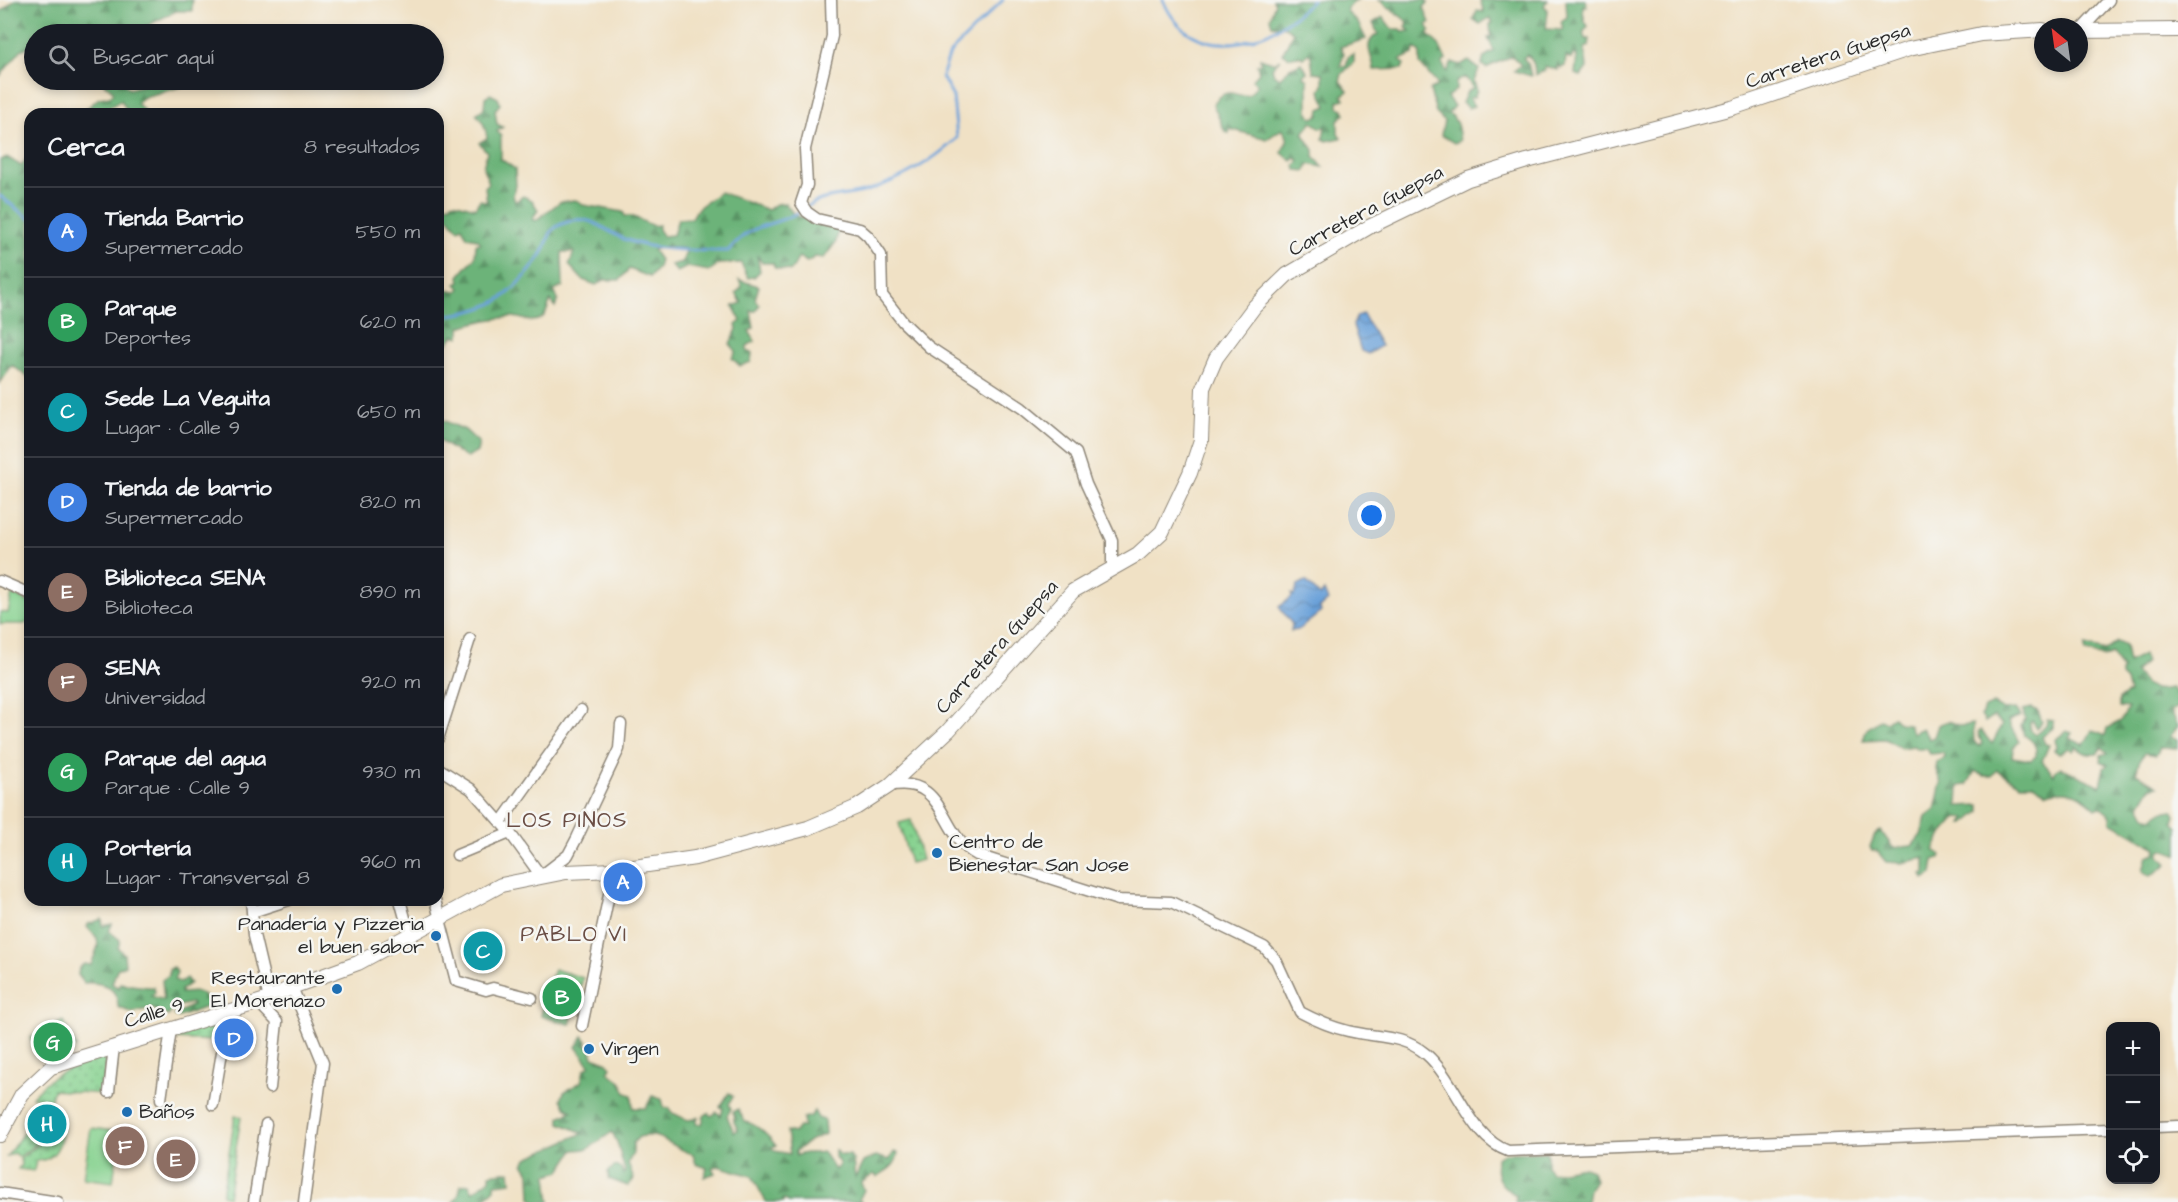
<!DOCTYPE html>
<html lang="es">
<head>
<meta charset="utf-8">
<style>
  body { margin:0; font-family:"Architects Daughter",sans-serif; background:#242831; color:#f1f3f6 }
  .controls { position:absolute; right:18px; bottom:18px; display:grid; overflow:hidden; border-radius:12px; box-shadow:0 3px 9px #0003 }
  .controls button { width:54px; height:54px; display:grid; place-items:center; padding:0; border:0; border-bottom:2px solid #363941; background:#171b24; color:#f1f3f6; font:30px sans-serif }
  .compass { position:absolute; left:2034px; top:18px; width:54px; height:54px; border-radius:50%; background:#171b24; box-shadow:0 3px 9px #0003; rotate:331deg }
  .you { position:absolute; left:1372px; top:516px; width:21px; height:21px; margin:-15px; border:4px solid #fff; border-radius:50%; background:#1a73e8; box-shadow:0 0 0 9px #1a73e833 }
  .badge { display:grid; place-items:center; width:39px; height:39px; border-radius:50%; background:#1f6fb2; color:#fff; font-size:20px; font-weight:700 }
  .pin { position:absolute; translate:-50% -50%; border:3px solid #fff; box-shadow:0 2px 6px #0006 }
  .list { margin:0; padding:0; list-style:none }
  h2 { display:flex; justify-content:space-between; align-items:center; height:78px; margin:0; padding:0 24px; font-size:26px }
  h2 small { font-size:20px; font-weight:400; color:#9ea1a6 }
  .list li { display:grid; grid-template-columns:39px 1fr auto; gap:18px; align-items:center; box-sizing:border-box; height:90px; padding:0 24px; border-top:2px solid #363941 }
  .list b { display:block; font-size:22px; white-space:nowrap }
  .list p { margin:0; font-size:20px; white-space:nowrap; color:#9ea1a6 }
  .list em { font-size:20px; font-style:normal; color:#9ea1a6 }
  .icon { flex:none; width:33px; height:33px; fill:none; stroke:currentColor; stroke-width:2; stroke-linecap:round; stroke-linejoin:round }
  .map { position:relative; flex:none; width:2178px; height:1202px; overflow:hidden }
  .search { position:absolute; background:#171b24; box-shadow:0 3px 9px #0003; left:24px; top:24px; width:420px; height:66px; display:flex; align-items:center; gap:15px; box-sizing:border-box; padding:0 21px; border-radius:33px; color:#9ea1a6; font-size:22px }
  .panel { position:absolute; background:#171b24; box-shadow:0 3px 9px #0003; left:24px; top:108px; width:420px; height:798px; border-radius:18px }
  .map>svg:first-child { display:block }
  .grass { fill:url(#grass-dots); stroke:#587e5c; stroke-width:1.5 }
  .forest { fill:url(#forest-firs); stroke:#4c6f52; stroke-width:1.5 }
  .park { fill:url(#park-crowns); stroke:#587e5c; stroke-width:1.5 }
  .pitch { fill:#85d18e; stroke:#587e5c; stroke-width:1.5 }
  .water { fill:url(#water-waves); stroke:#4b6682; stroke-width:1.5 }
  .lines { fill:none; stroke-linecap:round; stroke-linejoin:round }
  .stream { stroke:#6ba1d9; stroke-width:3 }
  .minor-casing { stroke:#8e8678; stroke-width:13 }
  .tertiary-casing { stroke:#8e8678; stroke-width:16 }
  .minor { stroke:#fff; stroke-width:10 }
  .tertiary { stroke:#fff; stroke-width:14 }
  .poi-dot { fill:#1f6fb2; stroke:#f6f6f2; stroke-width:2 }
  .labels { text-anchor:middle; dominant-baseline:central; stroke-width:5; stroke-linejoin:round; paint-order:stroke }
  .street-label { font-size:20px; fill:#2b2b2b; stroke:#f6f6f2 }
  .poi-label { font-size:20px; fill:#2b2b2b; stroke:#f6f6f2; text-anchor:start }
  .neighbourhood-label { font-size:21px; letter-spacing:1.5px; fill:#6a4d44; stroke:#f6f6f2 }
</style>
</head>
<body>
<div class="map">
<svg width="2178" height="1202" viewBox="0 0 2178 1202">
  <defs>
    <pattern id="grass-dots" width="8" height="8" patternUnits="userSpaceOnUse" patternTransform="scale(1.5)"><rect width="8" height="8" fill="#85d18e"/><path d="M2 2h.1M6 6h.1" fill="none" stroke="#6daa74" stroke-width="1.8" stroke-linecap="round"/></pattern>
    <pattern id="forest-firs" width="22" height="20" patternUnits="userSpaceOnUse" patternTransform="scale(1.5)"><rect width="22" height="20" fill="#6cb379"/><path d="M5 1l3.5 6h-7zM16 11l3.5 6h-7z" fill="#599263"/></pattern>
    <pattern id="park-crowns" width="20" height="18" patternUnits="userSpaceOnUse" patternTransform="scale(1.5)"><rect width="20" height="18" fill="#85d18e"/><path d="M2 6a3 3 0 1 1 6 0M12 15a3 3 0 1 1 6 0" fill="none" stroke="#6daa74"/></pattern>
    <pattern id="water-waves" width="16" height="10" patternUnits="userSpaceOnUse" patternTransform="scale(1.5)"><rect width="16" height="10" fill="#6ba1d9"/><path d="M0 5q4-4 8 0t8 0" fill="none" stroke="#5883b0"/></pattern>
  </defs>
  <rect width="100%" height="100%" fill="#f6f6f2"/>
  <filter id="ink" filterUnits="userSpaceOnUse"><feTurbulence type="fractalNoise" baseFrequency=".0167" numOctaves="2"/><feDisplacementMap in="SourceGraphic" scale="12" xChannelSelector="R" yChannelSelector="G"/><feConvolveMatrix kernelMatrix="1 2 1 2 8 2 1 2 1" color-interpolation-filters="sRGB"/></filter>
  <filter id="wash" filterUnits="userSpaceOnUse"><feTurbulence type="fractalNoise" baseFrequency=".008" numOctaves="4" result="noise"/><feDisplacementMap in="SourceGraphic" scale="24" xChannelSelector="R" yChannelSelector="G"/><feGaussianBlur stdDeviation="1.35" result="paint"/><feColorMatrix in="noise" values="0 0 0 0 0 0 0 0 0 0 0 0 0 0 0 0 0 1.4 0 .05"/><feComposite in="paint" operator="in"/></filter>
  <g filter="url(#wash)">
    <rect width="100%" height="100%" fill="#f0e1c5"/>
    <!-- grass -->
    <path class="grass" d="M911 820 922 860 910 863 899 823Z
      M220 1021 216 1045 215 1041 175 1039 176 1034Z
      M107 1056 102 1094 53 1090 51 1100 32 1097C51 1071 78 1066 107 1056Z
      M235 1116 241 1117 228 1197 222 1195Z
      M43 1122 42 1125H35L32 1131 36 1138H43L19 1157 15 1153 7 1156 28 1126Z
      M60 1127H63C61 1144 56 1161 36 1161L34 1171 18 1169 21 1165 20 1159Z"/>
    <!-- forest -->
    <path class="forest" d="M15 0H192V11H176L131 34H34V44L21 50 0 76V12Z
      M1273 0H1357L1347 8V12L1358 23 1366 39 1340 47 1344 53 1340 67 1346 66 1348 57 1354 54V62L1342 74 1340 81 1348 91 1342 96 1345 99 1338 101V107L1343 109 1345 114 1338 120V133L1341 138 1327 141 1323 139 1325 126 1321 128 1312 122 1303 133 1314 150V156L1323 167 1308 164 1306 171 1296 170 1295 165 1299 161 1296 158 1292 161 1282 153C1284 141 1293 143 1282 129L1267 139 1230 129 1229 133 1225 132 1213 104C1229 84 1234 98 1248 95 1253 93 1254 87 1258 84L1252 80 1259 72 1257 65 1261 62 1260 58 1275 63 1280 59 1272 68 1274 75 1280 78 1290 68 1302 63 1307 72 1303 76 1308 80V111L1312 118 1319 116 1320 109 1327 106 1320 91 1323 84V73L1313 72 1311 56 1308 53 1304 58 1299 56 1289 57 1283 53 1293 32 1285 27 1272 25 1270 18 1275 3Z
      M1379 0H1426L1428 3 1424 7 1430 23 1427 24 1430 31 1427 34 1439 45 1446 60 1442 63 1447 72 1452 62 1460 65 1469 61 1479 69 1474 81 1477 90 1474 97 1469 98 1474 106 1468 108 1462 103 1467 92 1473 88 1465 77 1456 82V90L1447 97 1454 106 1448 113C1459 121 1458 129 1460 141L1454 143 1441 135 1444 121 1436 113 1430 90 1438 85 1420 64V51L1414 48 1413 54 1400 60 1404 64 1402 69 1374 70C1373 55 1361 44 1378 34L1373 23 1383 17 1392 29H1401L1403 32 1410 31 1406 27 1408 22Z
      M1480 0H1548L1544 5 1548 11 1546 29 1563 30 1561 21 1567 17 1566 0H1585L1587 6 1583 5C1583 12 1583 21 1588 26L1583 33 1585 39H1590L1589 46 1585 48 1587 68 1581 76 1575 74 1577 56 1574 54 1571 59 1566 56 1565 66 1561 68 1558 64V70L1544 66 1545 70 1535 75C1535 67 1534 59 1527 55L1523 58 1528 63 1531 76 1514 71 1521 65 1512 56 1486 68 1482 65 1484 57 1494 51 1488 38 1491 36 1490 24 1493 23 1489 18 1480 24 1473 19 1477 11 1484 12Z
      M100 80H121L129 89 160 80H204L144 97 137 103 147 114H129L121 100 98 114H80L99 98 111 96 114 92Z
      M490 94 498 98 500 104 495 110 497 124 503 127 497 131 501 136V159L515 169 516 186 513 195 515 202 523 196 532 200 538 210 533 218 535 221 560 202 576 200 583 205 623 212 625 216H632L653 226 659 225 658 230 663 236 673 235 678 219 692 218 698 208 720 192 768 210 776 204 785 203 795 216 816 218 821 226 839 227 836 242 824 258 815 257 807 262 799 257 791 271 775 268 773 263H762L757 255 760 271 754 277 748 278 741 263 719 264 709 271 687 267 677 272 671 265 682 262 687 249 667 246 653 250 660 260 658 268 650 277 629 269 620 280H604L596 285 583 280 569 265 574 252H562L563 286 554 291 558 299 555 307 551 300C548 305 547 314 543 317 533 326 520 316 511 317 494 318 478 321 460 327V337L454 335 448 343 438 344V289L457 292 460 288 456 284 460 282 459 276 475 257 476 244 481 243 477 239 467 237 462 227 458 229 448 217 438 213V203L444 207 454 202 475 208 480 200 487 202 485 187 489 183 483 168 487 152 479 143 487 138C486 129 483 120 476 114L484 108 485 97Z
      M30 154V379L12 365 0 383V160L7 157 21 166Z
      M739 280 759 286 755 299 759 305 756 311H751L754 328 749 331 755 341 747 346V351L752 353 751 362 740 366 732 358 736 351 730 344 737 329 736 325 741 321 733 306 742 303 736 293 742 287Z
      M438 418 465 430 479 443 477 452 467 458 438 440Z
      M2117 642 2125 646 2128 663 2143 655 2145 662 2135 672C2150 691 2150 691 2172 688L2178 695V707L2171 711 2178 726 2170 737 2178 739V748H2160L2156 755 2145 753 2140 759 2136 773 2158 786 2150 788 2140 805 2146 816 2152 818 2161 812 2172 810 2175 815 2173 822 2178 827V855L2163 849 2160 851V856L2167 864 2151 876 2143 871 2147 856 2156 853 2157 848 2111 822V816L2100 807 2096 808C2082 794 2068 787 2047 793L2033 784H2021L1997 770 1992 776H1984L1975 771 1967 785 1959 786 1958 806 1980 805V812L1965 824H1962L1966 818 1957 817 1943 833 1934 850 1941 855 1940 858 1934 860 1932 874 1924 879 1922 874 1925 873V858L1902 863 1886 862 1877 851 1872 850 1870 847 1875 834 1881 831 1893 848 1912 846 1921 835 1926 817 1935 810 1941 783 1936 770 1937 762 1945 758 1943 753 1930 754 1927 749H1916L1914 746 1901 748 1885 739 1863 740 1867 729 1880 720 1886 722 1893 717 1899 723 1908 724 1913 733 1922 728 1929 739 1934 737 1938 725C1952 717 1951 725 1962 726 1966 726 1969 724 1973 724L1974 741 1978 746 1982 744 1978 732 1981 730 1992 744 2002 725 1994 716 1985 722 1981 716 1984 708 1993 704 2004 710 2016 709 2021 716 2008 721 2019 742 2013 748 2012 757 2031 760 2036 756C2037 744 2033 741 2024 735L2021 726 2025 720 2023 710 2032 708 2038 711 2042 722 2036 728 2033 721 2030 722V730L2035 734 2046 726 2047 720 2053 721V728L2042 737 2045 744 2049 745 2042 761 2054 775 2056 770 2061 767 2100 786 2104 768 2108 765 2100 761 2101 755 2108 753 2102 747 2097 754C2087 755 2083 753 2076 746L2073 751 2069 748 2059 754 2054 750 2057 747 2055 740 2066 731 2072 733 2069 738 2084 745 2092 730 2105 736 2107 728 2121 721 2128 708 2119 707V699L2129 693 2126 681 2121 676V669L2112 654 2105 657 2085 653V646L2105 651Z
      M102 919 103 926 112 924 109 931 120 940 118 948 124 954 125 965 117 969 112 984 119 988 120 983C124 984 150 988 154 987L155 993 151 996 164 1000 162 980 169 975V969L174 967 177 972 174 980 180 982 186 978 190 983 181 990V993L197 992 203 994 209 1006 177 1018 174 1015 193 1005 191 1003 175 1007 168 1016 151 1008 132 1013 118 1007C118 986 101 982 84 983L78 975 79 968 84 964 91 965 98 946 97 938 87 927 88 924Z
      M583 1036 587 1041 586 1045 590 1046 593 1057 606 1062 611 1067 608 1072 620 1081 626 1093 632 1095 633 1108H646L652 1096 662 1099 664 1108H670L672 1113C682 1116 687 1124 698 1117L696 1124H702L704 1116 708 1113 711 1116 717 1112 721 1116 723 1108 720 1107 729 1093 733 1097 729 1104 731 1109 727 1116 734 1132 738 1130 734 1122 733 1112 738 1109 745 1122C756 1123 770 1137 776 1146L771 1147 775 1151 790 1154 787 1131 794 1133 799 1127H804L803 1118 811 1116 814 1111 818 1118 824 1120 825 1134 809 1141 796 1151V1156C806 1150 812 1155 823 1152L835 1170 840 1164 835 1157V1150L840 1155H850L853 1160 855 1178 863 1162 876 1156 889 1160 894 1152 898 1153C896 1167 888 1169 877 1177L874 1174 861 1183 864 1190 859 1200 862 1202H789L783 1199V1202H766L752 1176 718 1166 712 1168 715 1173 704 1177 707 1168 696 1164 693 1154C672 1149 663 1131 639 1137L633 1143V1153L628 1163 634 1179 628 1186 609 1179 608 1172 615 1166 621 1168 623 1174 625 1171 617 1142 612 1132 588 1149 574 1150 560 1171 547 1175 550 1202H536L531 1198 530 1174 524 1165 527 1158 583 1133 560 1123V1117L572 1111 565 1107 561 1099 564 1092 581 1082 584 1070 590 1065 576 1047Z
      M1547 1152V1166L1551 1173 1584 1167 1592 1170 1595 1180 1589 1189 1587 1202H1515L1516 1195C1500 1186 1494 1177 1497 1158L1504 1153Z
      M510 1171 511 1182 495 1184V1189L481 1202H453L458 1197 461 1185 469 1184 473 1192 490 1179V1174Z"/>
    <!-- park -->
    <path class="park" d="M63 1021 76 1047 43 1059 30 1038Z"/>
    <!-- pitch -->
    <path class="pitch" d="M12 594 30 603V621L24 624H0V612L8 613Z
      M554 969 583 978 570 1024 541 1016Z
      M91 1128 120 1132 113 1182 83 1178Z"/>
    <!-- water -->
    <path class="water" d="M1363 314 1381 346 1368 354 1361 351 1353 325 1357 316Z
      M1306 581 1320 596 1324 591 1328 601 1320 608 1321 612 1298 630 1291 631 1292 624 1279 607 1292 597 1291 594 1294 595 1298 585Z"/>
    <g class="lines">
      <!-- stream -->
      <path class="stream" d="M1163 0C1192 69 1273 45 1312 0
        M0 196 30 219
        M808 206C827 194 849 197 870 190 901 179 933 161 957 138L953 97 942 77 950 53 1003 0
        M438 316C489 312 510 300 540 257 553 238 542 228 574 220 592 216 609 233 624 239 659 252 692 250 728 251 756 218 770 230 802 210"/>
    </g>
  </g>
  <g filter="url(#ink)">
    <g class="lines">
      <defs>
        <path id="minor" d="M831 0 832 36 805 149 807 185 801 203 807 212 817 219 860 229 868 236 881 255 882 295 903 322 929 347 1022 408 1076 453 1086 484 1112 540V569
          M2080 31 2109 0
          M0 581 30 594
          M438 739 470 639
          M438 768 471 789 510 833 541 876 568 855 577 838 619 749 621 724
          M889 786C947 774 938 835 977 855L1118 900 1171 902 1264 947 1276 960 1300 1012C1315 1020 1331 1027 1348 1031 1376 1038 1402 1034 1426 1054 1457 1081 1470 1138 1508 1151L2110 1129
          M501 822 581 710
          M457 855 510 833
          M251 900 254 935 269 999
          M400 900 410 936
          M435 900 456 981 486 990 493 988 532 998
          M252 912 289 900
          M292 987 323 1063 304 1202
          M258 1002 277 1022 270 1088
          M582 1026 614 870
          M109 1092 114 1046
          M161 1099 171 1029
          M213 1105 229 1011
          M2156 1127 2178 1126
          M0 1193 58 1202
          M254 1202 266 1124"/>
        <path id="tertiary" d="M2079 31 2178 30
          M0 1135 22 1094 51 1067 269 999 292 987 358 963 501 885 566 872 614 870 695 858 808 828 857 807 889 786 948 731 1073 591 1138 554 1162 532 1190 473 1201 440 1203 388 1216 358 1254 307 1287 275 1369 227 1468 179 1527 161 1732 108 1909 49 1981 34 2043 30"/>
      </defs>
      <!-- minor casing -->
      <use href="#minor" class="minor-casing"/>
      <!-- tertiary casing -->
      <use href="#tertiary" class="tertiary-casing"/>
      <!-- minor -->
      <use href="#minor" class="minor"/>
      <!-- tertiary -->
      <use href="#tertiary" class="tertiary"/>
    </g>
  </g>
  <!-- markers -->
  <g class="poi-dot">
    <circle cx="937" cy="853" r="6"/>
    <circle cx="436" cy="936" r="6"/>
    <circle cx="337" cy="989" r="6"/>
    <circle cx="589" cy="1049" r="6"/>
    <circle cx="127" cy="1112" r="6"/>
  </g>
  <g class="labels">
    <!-- street labels -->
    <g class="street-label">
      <text transform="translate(1828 56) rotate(-18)">Carretera Guepsa</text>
      <text transform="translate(1366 211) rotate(-28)">Carretera Guepsa</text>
      <text transform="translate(997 647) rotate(-48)">Carretera Guepsa</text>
      <text transform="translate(154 1013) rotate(-17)">Calle 9</text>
    </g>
    <!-- poi labels -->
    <g class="poi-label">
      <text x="949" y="842">Centro de<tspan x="949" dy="23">Bienestar San Jose</tspan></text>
      <text x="424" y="924" text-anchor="end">Panadería y Pizzeria<tspan x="424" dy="23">el buen sabor</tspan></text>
      <text x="325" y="978" text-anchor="end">Restaurante<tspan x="325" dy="23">El Morenazo</tspan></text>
      <text x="601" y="1049">Virgen</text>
      <text x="139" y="1112">Baños</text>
    </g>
    <!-- neighbourhood labels -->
    <g class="neighbourhood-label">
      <text x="567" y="820">LOS PINOS</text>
      <text x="574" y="934">PABLO VI</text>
    </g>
  </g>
</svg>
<div class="controls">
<button>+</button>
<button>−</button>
<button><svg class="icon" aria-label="locate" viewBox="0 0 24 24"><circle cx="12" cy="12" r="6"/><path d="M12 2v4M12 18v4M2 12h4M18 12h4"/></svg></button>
</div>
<svg class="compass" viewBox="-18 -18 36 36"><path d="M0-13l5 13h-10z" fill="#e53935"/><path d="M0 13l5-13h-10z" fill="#9ea1a6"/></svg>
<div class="you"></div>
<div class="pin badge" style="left:623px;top:882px;background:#3f7fe0">A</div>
<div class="pin badge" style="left:562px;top:997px;background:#2e9e5b">B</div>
<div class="pin badge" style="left:483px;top:951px;background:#0f9aa8">C</div>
<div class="pin badge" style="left:234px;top:1038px;background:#3f7fe0">D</div>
<div class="pin badge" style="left:176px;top:1159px;background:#8d6e63">E</div>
<div class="pin badge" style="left:125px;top:1146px;background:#8d6e63">F</div>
<div class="pin badge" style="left:53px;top:1042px;background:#2e9e5b">G</div>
<div class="pin badge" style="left:47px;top:1124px;background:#0f9aa8">H</div>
<div class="search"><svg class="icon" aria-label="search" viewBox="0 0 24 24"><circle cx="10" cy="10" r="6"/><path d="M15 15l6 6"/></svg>Buscar aquí</div>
<section class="panel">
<h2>Cerca<small>8 resultados</small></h2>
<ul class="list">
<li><span class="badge" style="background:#3f7fe0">A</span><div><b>Tienda Barrio</b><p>Supermercado</p></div><em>550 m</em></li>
<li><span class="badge" style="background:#2e9e5b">B</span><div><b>Parque</b><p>Deportes</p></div><em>620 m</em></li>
<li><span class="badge" style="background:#0f9aa8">C</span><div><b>Sede La Veguita</b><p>Lugar · Calle 9</p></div><em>650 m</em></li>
<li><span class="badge" style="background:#3f7fe0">D</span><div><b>Tienda de barrio</b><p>Supermercado</p></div><em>820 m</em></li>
<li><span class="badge" style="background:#8d6e63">E</span><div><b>Biblioteca SENA</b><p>Biblioteca</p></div><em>890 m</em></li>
<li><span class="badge" style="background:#8d6e63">F</span><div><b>SENA</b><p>Universidad</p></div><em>920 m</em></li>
<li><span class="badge" style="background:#2e9e5b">G</span><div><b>Parque del agua</b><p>Parque · Calle 9</p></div><em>930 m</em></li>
<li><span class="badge" style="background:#0f9aa8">H</span><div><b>Portería</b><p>Lugar · Transversal 8</p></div><em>960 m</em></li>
</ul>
</section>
</div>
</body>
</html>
